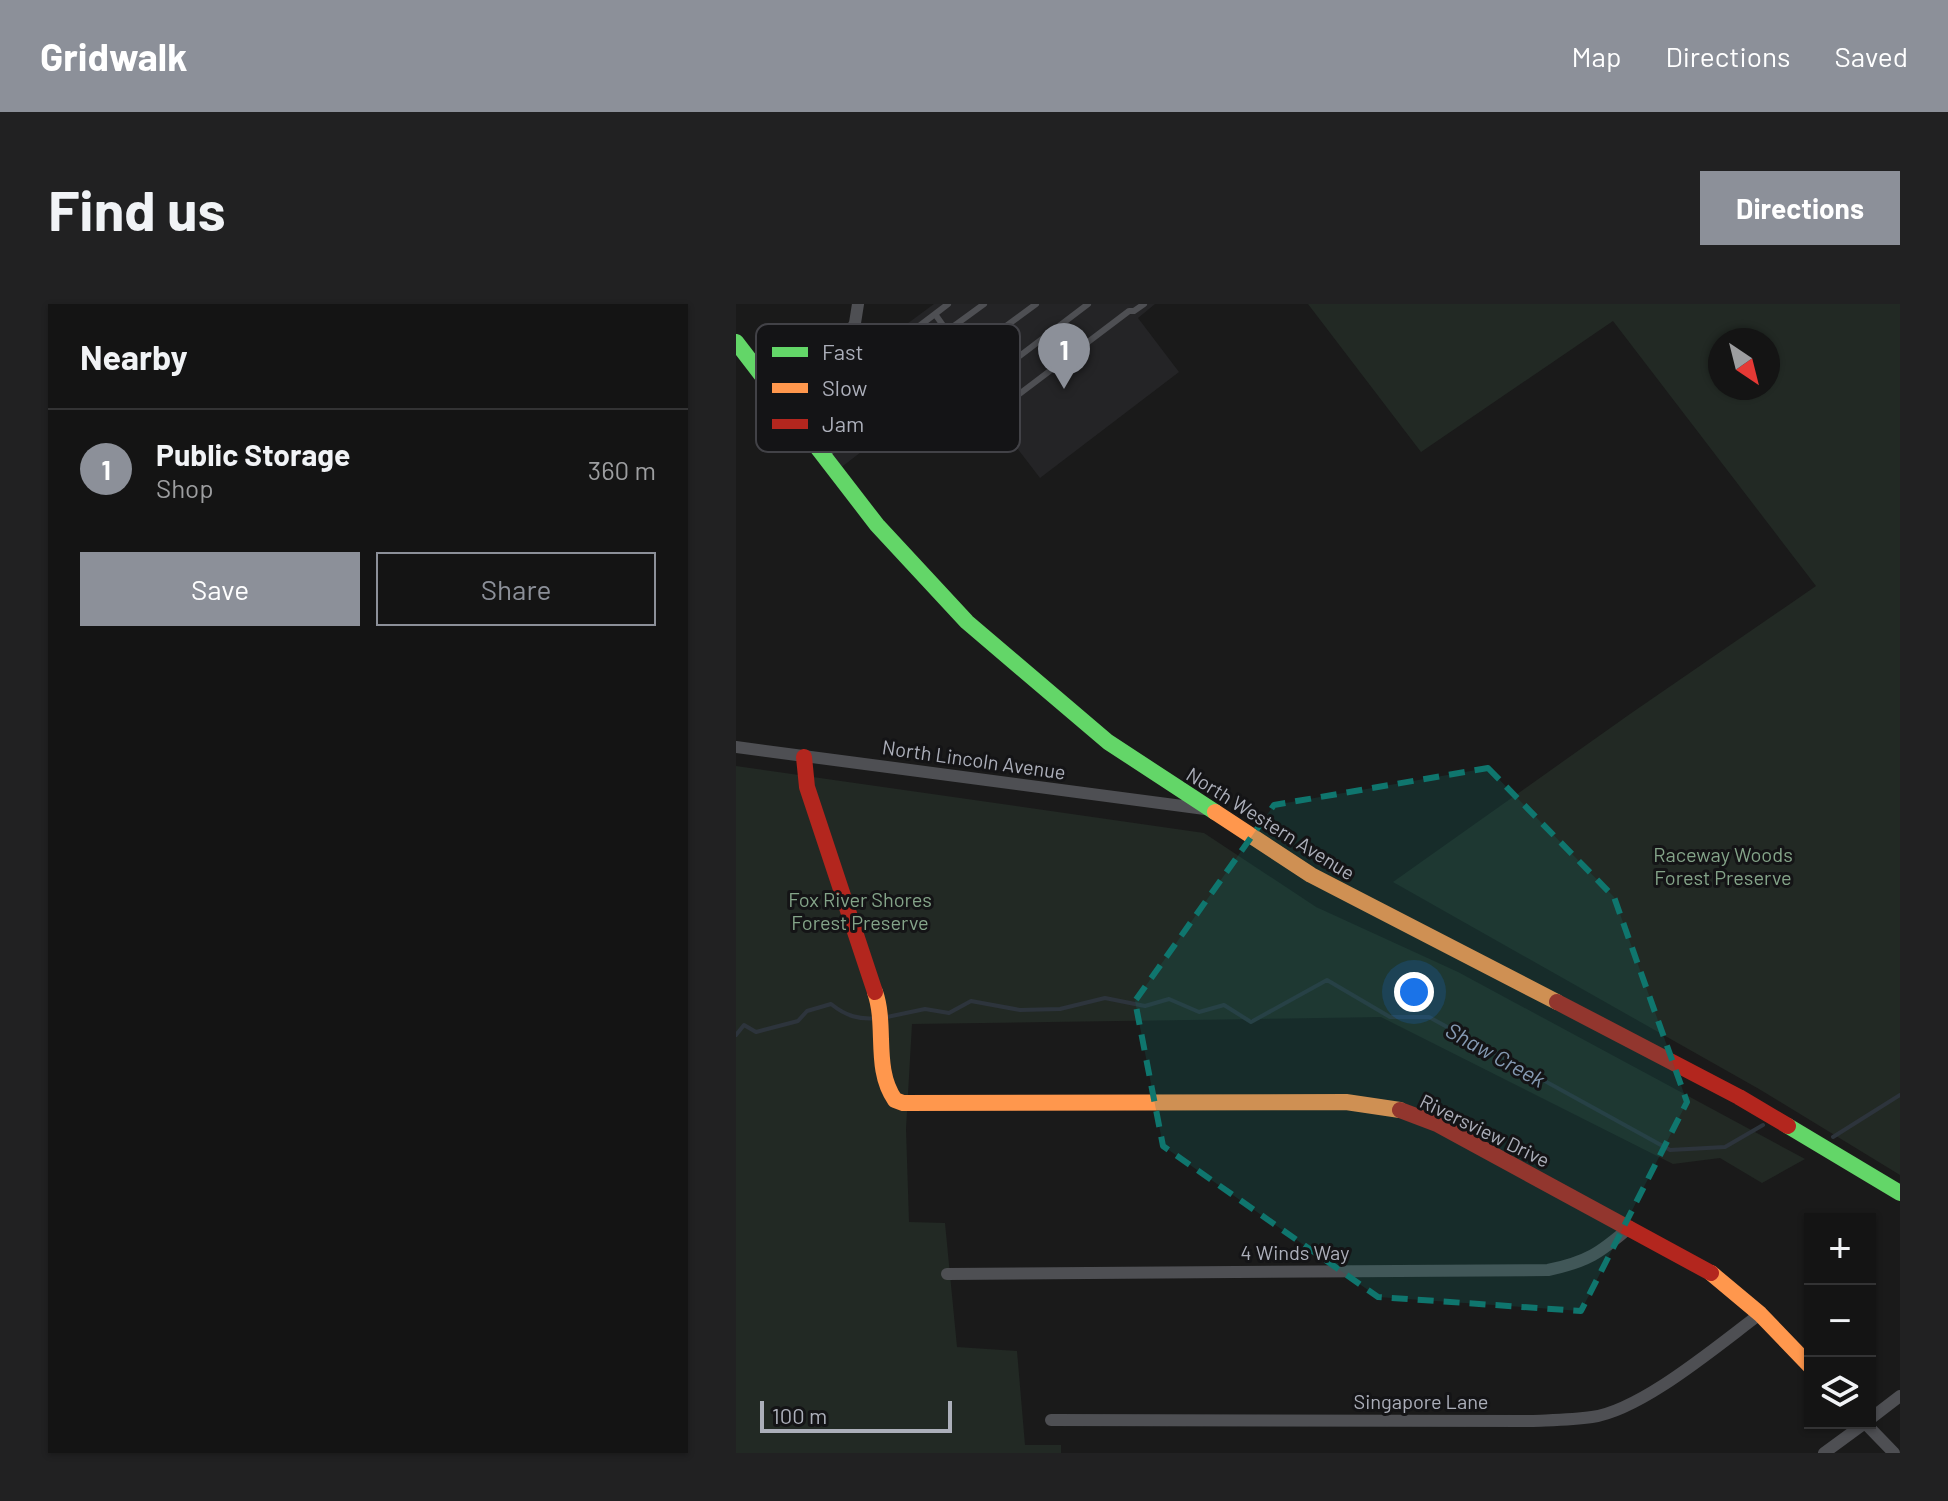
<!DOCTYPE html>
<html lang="en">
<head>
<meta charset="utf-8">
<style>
  body { margin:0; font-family:Barlow,sans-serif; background:#212122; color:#f1f3f6 }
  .controls { position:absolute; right:24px; bottom:24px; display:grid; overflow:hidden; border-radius:0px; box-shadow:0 2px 6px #0004 }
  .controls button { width:72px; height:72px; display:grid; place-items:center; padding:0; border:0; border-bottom:2px solid #333334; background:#141414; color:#f1f3f6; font:40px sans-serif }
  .compass { position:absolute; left:972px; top:24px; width:72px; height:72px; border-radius:50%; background:#141414; box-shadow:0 2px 6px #0004; rotate:145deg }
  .scale { position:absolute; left:24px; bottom:20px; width:192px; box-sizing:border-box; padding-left:8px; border:4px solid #acafba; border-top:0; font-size:22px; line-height:28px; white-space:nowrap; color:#acafba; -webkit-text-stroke:6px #141416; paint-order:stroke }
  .you { position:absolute; left:678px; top:688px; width:28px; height:28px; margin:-20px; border:6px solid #fff; border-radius:50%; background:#1a73e8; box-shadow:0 0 0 12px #1a73e833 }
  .badge { display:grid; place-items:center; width:52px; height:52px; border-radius:50%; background:#8c9099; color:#fff; font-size:26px; font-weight:700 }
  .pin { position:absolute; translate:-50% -66px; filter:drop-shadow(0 2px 4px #0008) }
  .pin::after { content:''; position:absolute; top:42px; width:28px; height:24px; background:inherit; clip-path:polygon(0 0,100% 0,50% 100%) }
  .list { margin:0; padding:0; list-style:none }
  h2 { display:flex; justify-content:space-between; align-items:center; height:104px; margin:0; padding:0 32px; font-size:34px }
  h2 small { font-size:26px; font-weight:400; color:#9d9ea0 }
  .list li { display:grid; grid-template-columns:52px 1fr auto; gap:24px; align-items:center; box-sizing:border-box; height:120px; padding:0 32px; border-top:2px solid #333334 }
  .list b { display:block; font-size:30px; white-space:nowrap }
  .list p { margin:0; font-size:26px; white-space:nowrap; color:#9d9ea0 }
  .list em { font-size:26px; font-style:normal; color:#9d9ea0 }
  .actions { display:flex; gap:16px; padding:24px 32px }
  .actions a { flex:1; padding:18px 0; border:2px solid #8c9099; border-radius:0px; text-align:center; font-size:28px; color:#8c9099 }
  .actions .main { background:#8c9099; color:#fff }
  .icon { flex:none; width:44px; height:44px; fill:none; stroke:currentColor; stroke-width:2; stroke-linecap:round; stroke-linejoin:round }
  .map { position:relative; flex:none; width:1164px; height:1149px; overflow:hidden; border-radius:0px }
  header { display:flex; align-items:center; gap:48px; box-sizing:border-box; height:112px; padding:0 40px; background:#8c9099; color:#fff }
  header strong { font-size:38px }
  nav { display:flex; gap:44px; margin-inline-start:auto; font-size:28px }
  .intro { display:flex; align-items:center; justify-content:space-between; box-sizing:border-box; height:192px; padding:0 48px }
  h1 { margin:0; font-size:56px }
  .button { padding:20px 36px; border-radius:0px; background:#8c9099; color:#fff; font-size:28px; font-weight:700 }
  main { display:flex; gap:48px; padding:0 48px }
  aside { flex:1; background:#141414; border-radius:0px; box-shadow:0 2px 6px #0004 }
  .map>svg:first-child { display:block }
  .built { fill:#242426 }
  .green { fill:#222924; fill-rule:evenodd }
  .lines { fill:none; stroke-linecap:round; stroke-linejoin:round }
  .stream { stroke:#2d343c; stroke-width:4 }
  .lane { stroke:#4e4f53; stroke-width:6 }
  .street { stroke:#4e4f53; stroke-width:12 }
  .fast { stroke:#63d668; stroke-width:16 }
  .slow { stroke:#ff974d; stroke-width:16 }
  .jam { stroke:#b3261e; stroke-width:16 }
  .marked { fill:#0f766e; fill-opacity:0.2; stroke:#0f766e; stroke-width:6; stroke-dasharray:16 10; stroke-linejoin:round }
  .labels { text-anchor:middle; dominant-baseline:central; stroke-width:6; stroke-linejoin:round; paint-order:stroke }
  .street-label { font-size:20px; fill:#acafba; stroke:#141416 }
  .park-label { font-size:20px; fill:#84a489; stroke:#141416 }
  .water-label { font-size:22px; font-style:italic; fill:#859ab3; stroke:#141416 }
  .key { fill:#141416; stroke:#424247; stroke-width:2 }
  .key-label { font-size:22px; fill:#acafba }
</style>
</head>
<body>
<header>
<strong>Gridwalk</strong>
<nav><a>Map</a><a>Directions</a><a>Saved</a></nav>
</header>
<div class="intro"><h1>Find us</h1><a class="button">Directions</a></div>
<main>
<aside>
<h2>Nearby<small></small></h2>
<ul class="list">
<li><span class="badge">1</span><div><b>Public Storage</b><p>Shop</p></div><em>360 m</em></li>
</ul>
<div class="actions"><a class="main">Save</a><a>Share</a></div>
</aside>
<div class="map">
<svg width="1164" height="1149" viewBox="0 0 1164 1149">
  <rect width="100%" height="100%" fill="#1a1a1a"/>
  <!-- built -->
  <path class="built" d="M198 0H419L402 14 443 68 304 174 225 71 103 165 78 133 99 117 84 97 113 74 107 67Z"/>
  <!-- green -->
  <path class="green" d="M572 0H1164V871L1023 785 657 578 894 410 1080 282 877 17 685 148ZM1032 36V84H984V36Z
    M0 462 468 529 580 603 722 668 1069 855 1026 879 984 854 937 860 645 713 176 720 170 825 173 918 209 919 221 1043 281 1047 289 1141H325V1149H0Z"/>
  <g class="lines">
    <!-- stream -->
    <path class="stream" d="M151 713 189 705 213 709 235 697 284 706 324 705 369 694 409 702 433 695 463 708 488 701 515 718 591 676 654 713H693L934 846 989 843 1027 821
      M0 731 8 721 20 728 62 717 71 707 95 700C110 712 123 716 142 714
      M1097 833 1164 791"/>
    <!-- lane -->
    <path class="lane" d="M211 27 199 10 212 0
      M226 48 211 27 248 0
      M232 50 300 0
      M252 76 352 0
      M131 93 116 73 199 10
      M143 111 131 93 213 29
      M90 151 228 46 270 100 393 7H398L408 0"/>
    <!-- street -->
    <path class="street" d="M40 93 105 45 119 19 122 0
      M0 443 469 505
      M211 970 812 966C851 958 864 949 894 923
      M1134 1115 1164 1092
      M315 1116 794 1117C815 1116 836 1116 856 1113 906 1106 982 1041 1024 1010
      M1129 1119 1158 1149
      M1088 1149 1129 1119"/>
    <!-- fast -->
    <path class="fast" d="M0 38 141 221 231 318 372 438 479 508
      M1052 822 1164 889"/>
    <!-- slow -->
    <path class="slow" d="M479 508 575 571 821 698
      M139 688C151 722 137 765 159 796L167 799 610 798 664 806
      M975 969 1024 1010 1074 1062"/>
    <!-- jam -->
    <path class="jam" d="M68 453 71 483 139 688
      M821 698 1003 793 1052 822
      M664 806 701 820 975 969"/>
  </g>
  <!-- marked area -->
  <path class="marked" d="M752 464 878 593 951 798 845 1007 642 993 427 842 399 697 538 501Z"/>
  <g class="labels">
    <!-- street labels -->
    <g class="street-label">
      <text transform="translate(238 455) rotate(8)">North Lincoln Avenue</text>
      <text transform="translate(535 519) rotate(32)">North Western Avenue</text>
      <text transform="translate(749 826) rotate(26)">Riversview Drive</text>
      <text x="559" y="948">4 Winds Way</text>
      <text x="685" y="1097">Singapore Lane</text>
    </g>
    <!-- park labels -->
    <g class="park-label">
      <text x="987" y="550">Raceway Woods<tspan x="987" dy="23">Forest Preserve</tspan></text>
      <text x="124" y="595">Fox River Shores<tspan x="124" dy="23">Forest Preserve</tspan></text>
    </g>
    <!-- water labels -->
    <g class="water-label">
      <text transform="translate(760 750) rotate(29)">Shaw Creek</text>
    </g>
  </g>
  <!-- legend -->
  <rect x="20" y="20" width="264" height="128" rx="12" class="key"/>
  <rect x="36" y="43" width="36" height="10" fill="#63d668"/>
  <rect x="36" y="79" width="36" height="10" fill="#ff974d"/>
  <rect x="36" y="115" width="36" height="10" fill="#b3261e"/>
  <g class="key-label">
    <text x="86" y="56">Fast</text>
    <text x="86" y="92">Slow</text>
    <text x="86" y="128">Jam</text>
  </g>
</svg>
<div class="controls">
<button>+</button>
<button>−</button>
<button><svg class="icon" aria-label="layers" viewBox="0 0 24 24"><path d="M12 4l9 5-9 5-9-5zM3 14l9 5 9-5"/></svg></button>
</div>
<svg class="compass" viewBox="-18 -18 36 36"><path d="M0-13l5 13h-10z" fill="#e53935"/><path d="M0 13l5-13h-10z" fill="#9d9ea0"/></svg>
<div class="scale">100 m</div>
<div class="you"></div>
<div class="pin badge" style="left:328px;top:85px">1</div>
</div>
</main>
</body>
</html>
